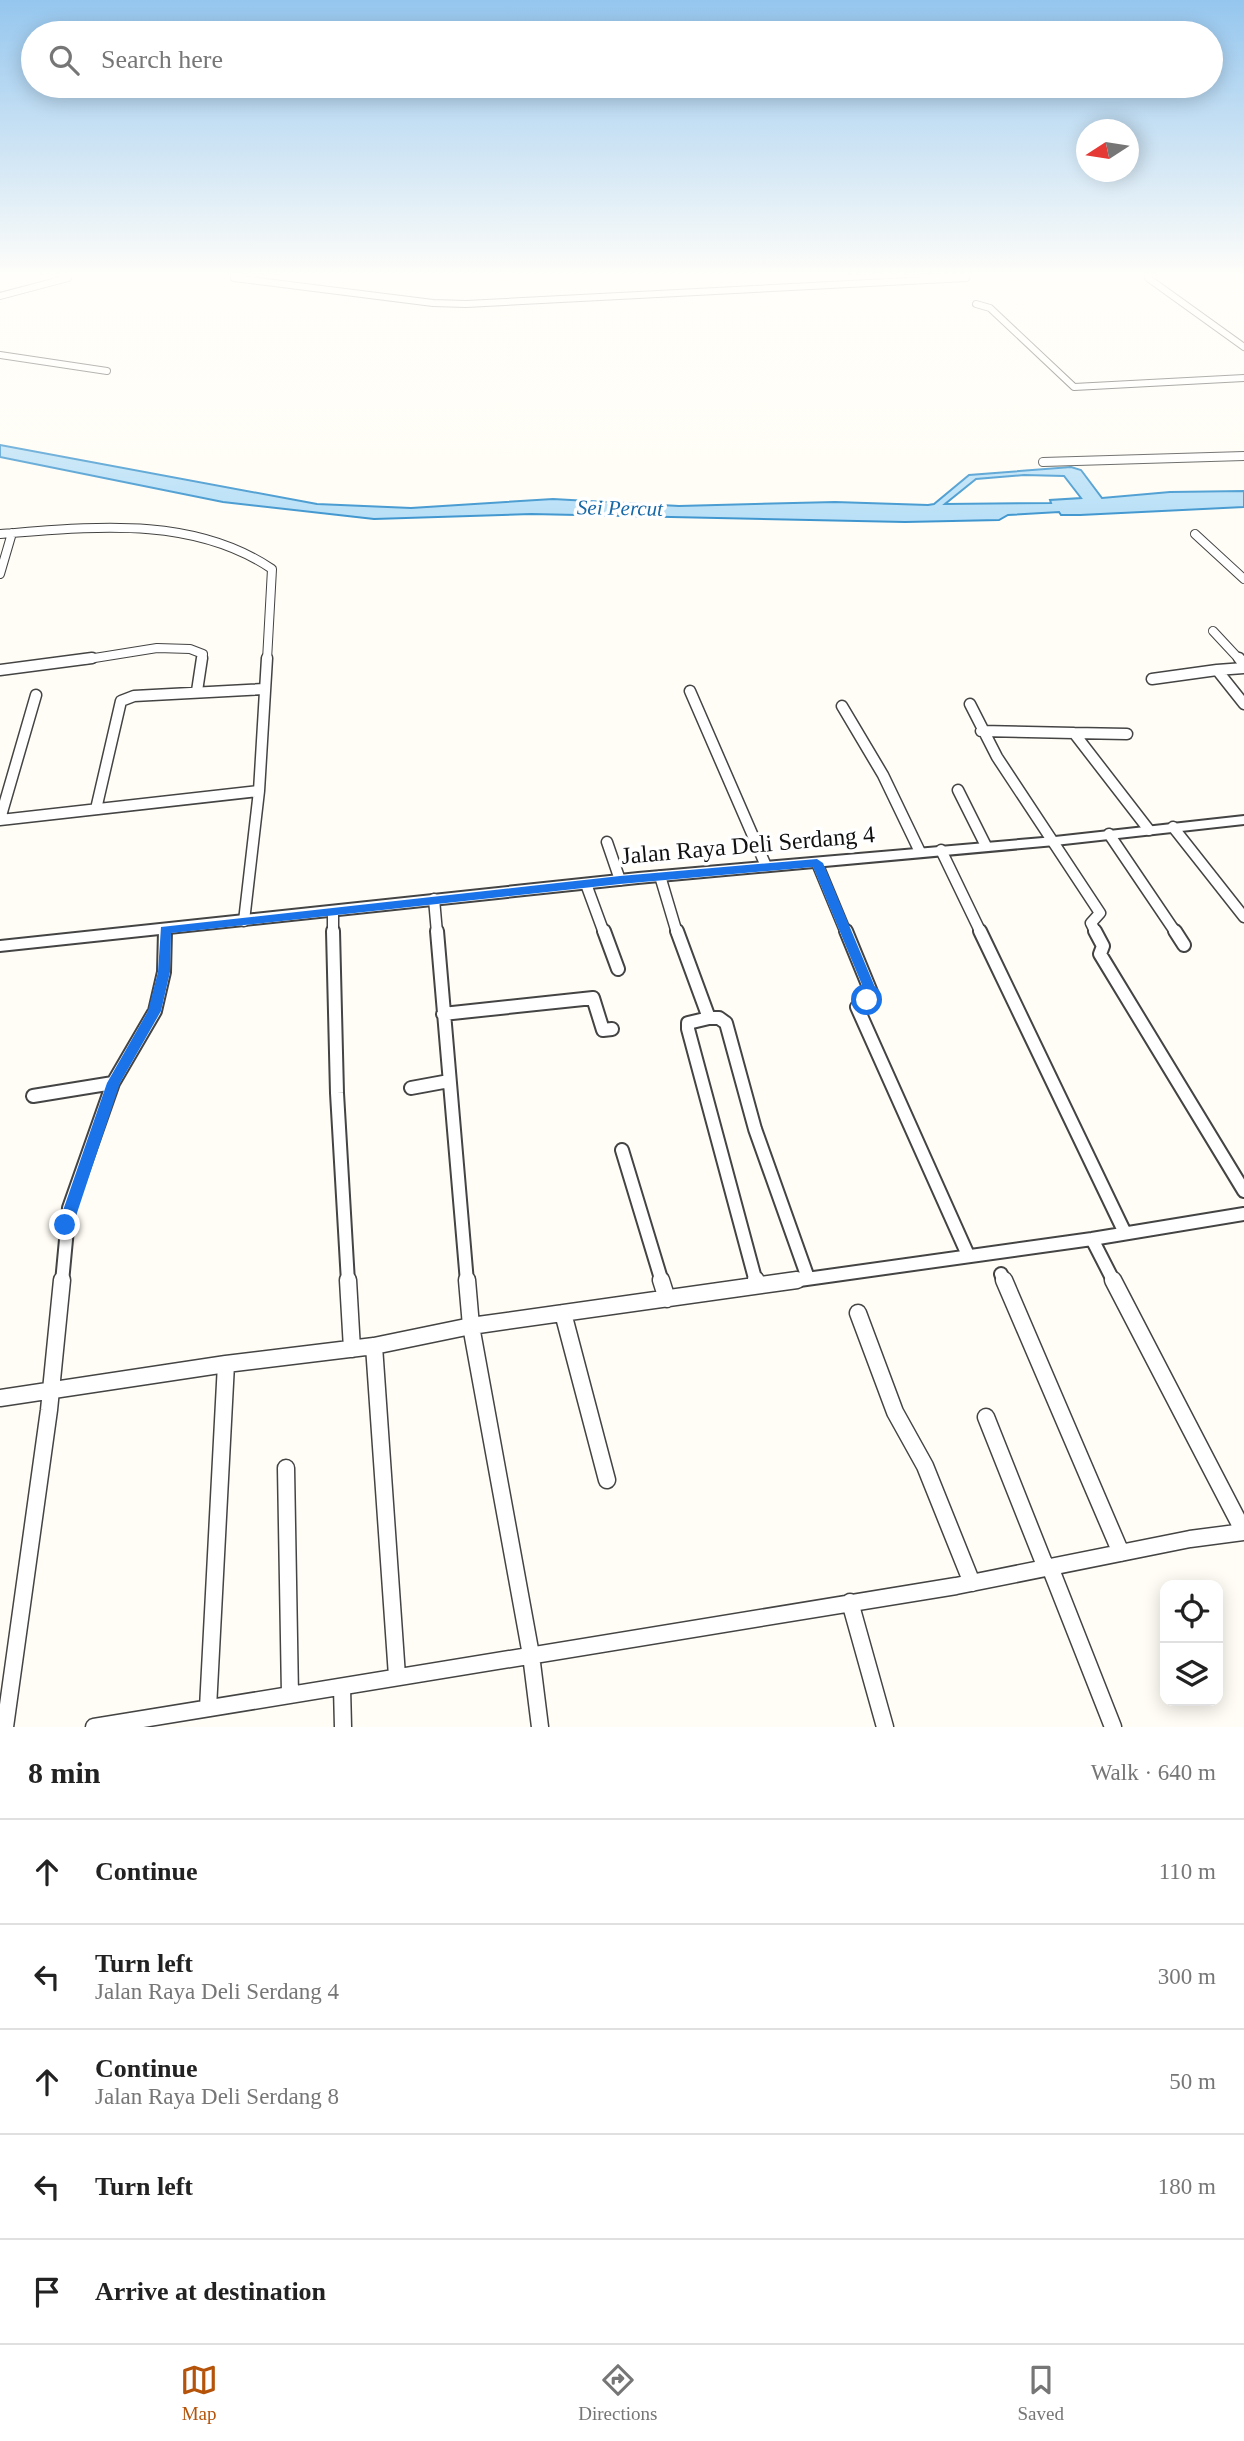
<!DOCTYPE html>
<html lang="en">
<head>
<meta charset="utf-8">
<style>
  body { margin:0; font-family:"Times New Roman",serif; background:#f6f6f6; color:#222 }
  .controls { position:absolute; right:21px; bottom:21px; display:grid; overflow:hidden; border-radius:14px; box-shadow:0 4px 18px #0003 }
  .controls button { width:63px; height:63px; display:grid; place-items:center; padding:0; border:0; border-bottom:2px solid #e0e0e0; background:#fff; color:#222; font:35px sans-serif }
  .compass { position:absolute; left:1076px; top:119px; width:63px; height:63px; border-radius:50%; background:#fff; box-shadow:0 4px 18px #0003; rotate:258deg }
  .stop { position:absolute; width:21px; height:21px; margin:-16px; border:5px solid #1a73e8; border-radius:50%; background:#fff }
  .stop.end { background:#1a73e8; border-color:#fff; box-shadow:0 2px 7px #0008 }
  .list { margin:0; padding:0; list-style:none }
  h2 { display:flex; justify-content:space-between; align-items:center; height:91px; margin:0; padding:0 28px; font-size:30px }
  h2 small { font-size:23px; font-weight:400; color:#767676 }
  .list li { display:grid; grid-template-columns:46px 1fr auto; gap:21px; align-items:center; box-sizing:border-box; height:105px; padding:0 28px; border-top:2px solid #e0e0e0 }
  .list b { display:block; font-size:26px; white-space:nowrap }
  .list p { margin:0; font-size:23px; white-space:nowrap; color:#767676 }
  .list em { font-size:23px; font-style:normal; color:#767676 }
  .icon { flex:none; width:38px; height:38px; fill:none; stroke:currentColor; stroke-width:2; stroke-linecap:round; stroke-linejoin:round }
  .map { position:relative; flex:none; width:1244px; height:1727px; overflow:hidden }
  .search { position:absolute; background:#fff; box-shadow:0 4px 18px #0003; left:21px; right:21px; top:21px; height:77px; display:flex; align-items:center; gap:18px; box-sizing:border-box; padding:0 24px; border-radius:38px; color:#767676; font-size:26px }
  .sheet { height:616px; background:#fff }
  nav { display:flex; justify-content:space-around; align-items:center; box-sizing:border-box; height:98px; border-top:2px solid #e0e0e0; background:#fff; font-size:19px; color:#767676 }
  nav a { display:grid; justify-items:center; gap:4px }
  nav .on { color:#b45309 }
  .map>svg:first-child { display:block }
  .water { fill:#b9e0f7; stroke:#3f96cf; stroke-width:2; fill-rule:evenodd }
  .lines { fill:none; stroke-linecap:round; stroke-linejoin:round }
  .minor-far4-casing { stroke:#444; stroke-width:8 }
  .minor-far3-casing { stroke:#444; stroke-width:10 }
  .minor-far2-casing { stroke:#444; stroke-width:13 }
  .minor-far1-casing { stroke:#444; stroke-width:16 }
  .minor-casing { stroke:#444; stroke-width:19 }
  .tertiary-casing { stroke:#444; stroke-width:4 }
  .minor-far4 { stroke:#fff; stroke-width:6 }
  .minor-far3 { stroke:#fff; stroke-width:8 }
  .minor-far2 { stroke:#fff; stroke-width:10 }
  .minor-far1 { stroke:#fff; stroke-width:12 }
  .minor { stroke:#fff; stroke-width:16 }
  .tertiary { fill:#fff; fill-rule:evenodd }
  .route { fill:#1a73e8 }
  .labels { text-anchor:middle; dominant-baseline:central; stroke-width:7; stroke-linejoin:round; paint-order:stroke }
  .far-water-label { font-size:21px; font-style:italic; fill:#1768a6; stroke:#fff }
  .street-label { font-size:24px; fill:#111; stroke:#fff }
</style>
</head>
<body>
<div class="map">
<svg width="1244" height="1727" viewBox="0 0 1244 1727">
  <rect width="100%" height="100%" fill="#fffdf5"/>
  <!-- water -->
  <path class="water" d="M0 445 317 504 411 508 553 499 679 506 835 502 928 505 934 504 969 475 1071 467 1081 470 1102 498 1170 492 1244 491V507L1080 515H1061L1059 512 1008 515 999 520 905 522 531 514 374 519 223 502 0 457ZM1024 475 1064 476 1081 498 1050 500 1051 503 945 504 976 479Z"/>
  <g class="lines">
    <defs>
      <path id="minor-far4" d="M234 278 433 303 466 304 966 278
        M1148 278 1244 347
        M0 296 68 278
        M976 304 990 308 1074 387 1244 378
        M0 355 107 371"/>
      <path id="minor-far3" d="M1043 462 1244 456
        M0 534C92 527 192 515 272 569L267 660
        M1195 534 1244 579
        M0 574 12 533
        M1213 631 1240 660
        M82 660 157 648 190 649 203 654 202 660"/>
      <path id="minor-far2" d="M1239 658 1244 664
        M1244 668 1217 670 1244 704
        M0 670 92 658
        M1152 679 1217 670
        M197 691 202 658
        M690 691 766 866
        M970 704 997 757 1100 913 1091 923 1096 933
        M842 706 883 775 920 852
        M981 731 1074 733 1149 830
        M1074 733 1127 734
        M958 790 986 846
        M96 809 121 701 134 696 264 689
        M0 819 36 695
        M0 820 259 791
        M1173 827 1244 917
        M1109 834 1176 933
        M607 842 620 880
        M941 850 981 933
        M817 863 846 933
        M660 876 677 933
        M586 884 604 933
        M434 899 437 933
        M333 911V933
        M244 921 259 791 267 658
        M165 933V929"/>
      <path id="minor-far1" d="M333 931 337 1093 348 1282
        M437 931 467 1282
        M604 931 618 969
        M677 931 709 1018 688 1023V1029L756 1282
        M846 931 871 992 870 998 857 1007 968 1255
        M980 931 1125 1233
        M1095 931 1103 946 1100 954 1244 1191
        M1175 931 1184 945
        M443 1014 593 998 603 1030 612 1029
        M709 1018H719L726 1023 755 1129 808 1278
        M411 1088 449 1081
        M33 1096 113 1083
        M622 1150 662 1282
        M1092 1239 1114 1282
        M1001 1274 1004 1282
        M62 1282 69 1208 113 1083 155 1011 164 972 165 931
        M785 1282 1092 1239 1244 1214"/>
      <path id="minor" d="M348 1280 352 1349
        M467 1280 471 1326 531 1655 540 1727
        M661 1280 667 1299
        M756 1280 757 1285
        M1004 1280 1121 1553
        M1113 1280 1244 1532
        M563 1313 607 1480
        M858 1313 895 1412 925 1466 972 1583
        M374 1346 397 1676
        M0 1398 226 1364 374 1346 471 1326 797 1280
        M986 1417 1046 1568
        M286 1468 290 1695
        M1050 1567 1113 1727
        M850 1602 885 1727
        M342 1687 343 1727
        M208 1708 226 1364
        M5 1727 49 1410 62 1280
        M94 1727 956 1586 1190 1539 1244 1532"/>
      <path id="tertiary" d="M1244 816V824L1055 845 638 883 0 951V941L638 873 1055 837Z"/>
    </defs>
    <!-- minor-far4 casing -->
    <use href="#minor-far4" class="minor-far4-casing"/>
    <!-- minor-far3 casing -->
    <use href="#minor-far3" class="minor-far3-casing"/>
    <!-- minor-far2 casing -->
    <use href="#minor-far2" class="minor-far2-casing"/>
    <!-- minor-far1 casing -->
    <use href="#minor-far1" class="minor-far1-casing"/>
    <!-- minor casing -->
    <use href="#minor" class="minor-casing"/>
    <!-- tertiary casing -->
    <use href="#tertiary" class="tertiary-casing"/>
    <!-- minor-far4 -->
    <use href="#minor-far4" class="minor-far4"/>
    <!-- minor-far3 -->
    <use href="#minor-far3" class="minor-far3"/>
    <!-- minor-far2 -->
    <use href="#minor-far2" class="minor-far2"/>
    <!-- minor-far1 -->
    <use href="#minor-far1" class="minor-far1"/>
    <!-- minor -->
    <use href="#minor" class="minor"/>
    <!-- tertiary -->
    <use href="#tertiary" class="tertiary"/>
  </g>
  <!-- sky -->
  <linearGradient id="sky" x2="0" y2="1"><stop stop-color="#95c6ee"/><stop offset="0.53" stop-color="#fffefa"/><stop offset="1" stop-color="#fffefa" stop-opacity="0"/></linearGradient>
  <rect width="1244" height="520" fill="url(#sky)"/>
  <!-- route -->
  <path class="route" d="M817 859 823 863 877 992 871 1003H862L860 1000 865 992 813 867 620 884 171 933 170 972 161 1011 120 1083 73 1225 65 1231 58 1225 107 1083 148 1011 158 972 161 927 620 876Z"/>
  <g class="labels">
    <!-- far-water labels -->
    <g class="far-water-label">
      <text transform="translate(620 508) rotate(1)">Sei Percut</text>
    </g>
    <!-- street labels -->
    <g class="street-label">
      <text transform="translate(748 845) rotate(-5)">Jalan Raya Deli Serdang 4</text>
    </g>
  </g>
</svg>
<div class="controls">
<button><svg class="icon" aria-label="locate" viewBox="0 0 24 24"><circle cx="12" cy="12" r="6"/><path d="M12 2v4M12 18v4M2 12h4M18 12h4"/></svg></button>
<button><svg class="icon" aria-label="layers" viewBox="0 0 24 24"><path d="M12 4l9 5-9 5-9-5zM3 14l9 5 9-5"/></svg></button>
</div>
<svg class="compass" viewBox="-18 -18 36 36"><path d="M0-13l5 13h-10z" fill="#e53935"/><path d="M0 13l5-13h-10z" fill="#767676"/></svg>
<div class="stop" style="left:867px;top:1000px"></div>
<div class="stop end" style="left:65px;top:1225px"></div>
<div class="search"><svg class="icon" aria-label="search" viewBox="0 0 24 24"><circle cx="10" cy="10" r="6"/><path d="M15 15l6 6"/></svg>Search here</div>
</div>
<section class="sheet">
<h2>8 min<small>Walk · 640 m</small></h2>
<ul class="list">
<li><svg class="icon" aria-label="ahead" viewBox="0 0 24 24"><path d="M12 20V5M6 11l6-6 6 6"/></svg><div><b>Continue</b></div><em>110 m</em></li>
<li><svg class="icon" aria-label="left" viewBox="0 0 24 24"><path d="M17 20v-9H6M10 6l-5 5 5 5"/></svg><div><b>Turn left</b><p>Jalan Raya Deli Serdang 4</p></div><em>300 m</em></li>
<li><svg class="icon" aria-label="ahead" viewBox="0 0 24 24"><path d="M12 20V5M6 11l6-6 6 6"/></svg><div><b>Continue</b><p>Jalan Raya Deli Serdang 8</p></div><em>50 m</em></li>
<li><svg class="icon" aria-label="left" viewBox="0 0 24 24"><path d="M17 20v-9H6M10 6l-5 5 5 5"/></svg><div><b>Turn left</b></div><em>180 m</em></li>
<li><svg class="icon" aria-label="arrive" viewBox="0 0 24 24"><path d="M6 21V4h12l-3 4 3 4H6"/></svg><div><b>Arrive at destination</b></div></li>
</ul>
</section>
<nav>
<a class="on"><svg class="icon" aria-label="map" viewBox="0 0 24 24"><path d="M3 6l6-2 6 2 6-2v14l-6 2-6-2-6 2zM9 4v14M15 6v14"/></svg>Map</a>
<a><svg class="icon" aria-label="directions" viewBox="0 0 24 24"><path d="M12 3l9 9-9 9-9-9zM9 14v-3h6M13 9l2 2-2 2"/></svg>Directions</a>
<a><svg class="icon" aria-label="saved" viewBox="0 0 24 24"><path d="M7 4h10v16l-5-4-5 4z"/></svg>Saved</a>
</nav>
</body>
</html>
